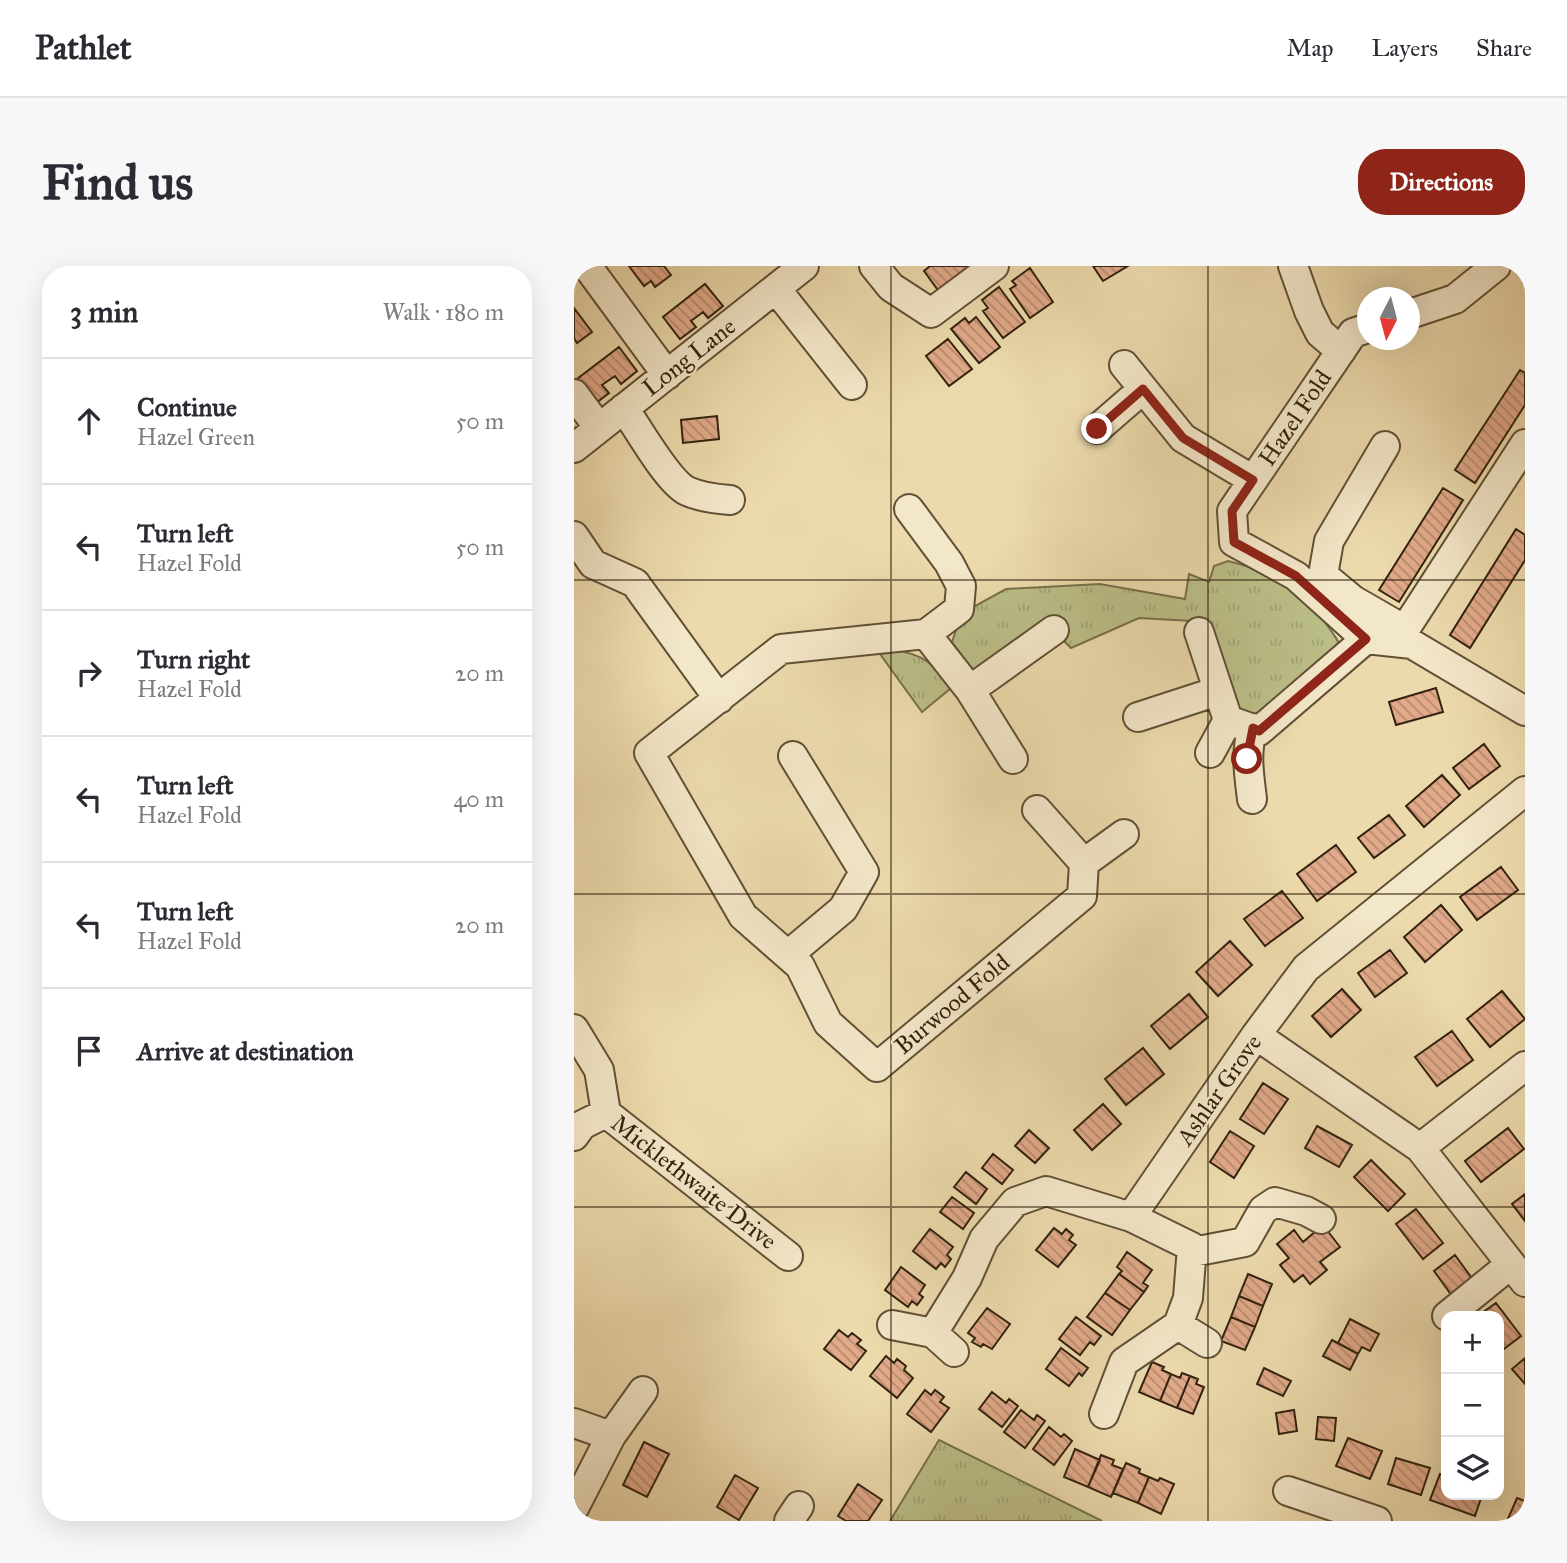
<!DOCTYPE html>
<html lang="en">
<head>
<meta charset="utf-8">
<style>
  body { margin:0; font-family:"IM FELL Great Primer",serif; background:#f7f7f7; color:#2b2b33 }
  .controls { position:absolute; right:21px; bottom:21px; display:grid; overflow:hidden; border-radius:14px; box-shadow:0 7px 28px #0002 }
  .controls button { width:63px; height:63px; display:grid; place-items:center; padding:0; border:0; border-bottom:2px solid #e1e1e2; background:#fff; color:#2b2b33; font:35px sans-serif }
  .compass { position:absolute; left:783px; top:21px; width:63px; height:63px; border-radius:50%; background:#fff; box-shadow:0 7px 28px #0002; rotate:186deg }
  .stop { position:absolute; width:21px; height:21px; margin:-16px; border:5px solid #8f2418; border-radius:50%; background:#fff }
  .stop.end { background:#8f2418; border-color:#fff; box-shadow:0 2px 7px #0008 }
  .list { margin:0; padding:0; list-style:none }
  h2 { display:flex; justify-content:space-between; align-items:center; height:91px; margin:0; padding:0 28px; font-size:30px }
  h2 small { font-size:23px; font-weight:400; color:#7c7c81 }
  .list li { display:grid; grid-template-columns:46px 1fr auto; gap:21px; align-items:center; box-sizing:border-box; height:126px; padding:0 28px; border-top:2px solid #e1e1e2 }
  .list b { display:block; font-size:26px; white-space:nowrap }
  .list p { margin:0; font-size:23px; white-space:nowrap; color:#7c7c81 }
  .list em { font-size:23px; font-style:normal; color:#7c7c81 }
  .icon { flex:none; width:38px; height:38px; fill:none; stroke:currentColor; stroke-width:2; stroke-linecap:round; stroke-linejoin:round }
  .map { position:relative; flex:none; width:951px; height:1255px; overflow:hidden; border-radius:28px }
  header { display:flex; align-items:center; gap:42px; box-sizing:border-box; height:98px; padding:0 35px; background:#fff; border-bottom:2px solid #e1e1e2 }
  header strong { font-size:33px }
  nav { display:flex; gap:38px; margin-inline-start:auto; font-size:24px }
  .intro { display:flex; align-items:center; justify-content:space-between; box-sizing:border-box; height:168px; padding:0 42px }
  h1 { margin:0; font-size:49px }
  .button { padding:18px 32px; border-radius:28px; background:#8f2418; color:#fff; font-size:24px; font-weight:700 }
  main { display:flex; gap:42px; padding:0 42px }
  aside { flex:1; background:#fff; border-radius:28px; box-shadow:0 7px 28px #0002 }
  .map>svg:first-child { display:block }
  .grass { fill:url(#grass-tufts); stroke:#77704b; stroke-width:2 }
  .building { fill:url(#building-back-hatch); stroke:#33220f; stroke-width:2 }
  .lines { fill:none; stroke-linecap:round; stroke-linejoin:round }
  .minor-casing { stroke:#615036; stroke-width:32 }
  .minor { stroke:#f3e7c9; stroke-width:28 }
  .route { stroke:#8f2418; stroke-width:9 }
  .grid { fill:none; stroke:#33220f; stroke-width:2; stroke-opacity:0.55 }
  .labels { text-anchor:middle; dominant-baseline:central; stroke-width:5; stroke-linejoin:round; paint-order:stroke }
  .street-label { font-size:24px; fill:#33220f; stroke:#f3e7c9 }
</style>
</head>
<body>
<header>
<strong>Pathlet</strong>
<nav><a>Map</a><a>Layers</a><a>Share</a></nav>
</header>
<div class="intro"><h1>Find us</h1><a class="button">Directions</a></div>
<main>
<aside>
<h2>3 min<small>Walk · 180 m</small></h2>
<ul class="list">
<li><svg class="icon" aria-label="ahead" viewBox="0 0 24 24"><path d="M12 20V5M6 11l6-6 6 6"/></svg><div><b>Continue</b><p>Hazel Green</p></div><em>50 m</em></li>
<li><svg class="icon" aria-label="left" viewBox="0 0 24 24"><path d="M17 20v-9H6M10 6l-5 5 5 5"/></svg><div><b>Turn left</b><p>Hazel Fold</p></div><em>50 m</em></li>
<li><svg class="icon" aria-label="right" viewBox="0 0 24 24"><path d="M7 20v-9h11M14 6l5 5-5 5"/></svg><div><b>Turn right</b><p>Hazel Fold</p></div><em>20 m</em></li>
<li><svg class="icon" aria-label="left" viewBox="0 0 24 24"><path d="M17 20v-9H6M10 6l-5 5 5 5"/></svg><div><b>Turn left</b><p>Hazel Fold</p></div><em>40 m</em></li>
<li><svg class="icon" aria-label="left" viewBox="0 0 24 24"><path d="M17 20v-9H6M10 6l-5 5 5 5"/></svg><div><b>Turn left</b><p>Hazel Fold</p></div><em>20 m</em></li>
<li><svg class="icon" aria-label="arrive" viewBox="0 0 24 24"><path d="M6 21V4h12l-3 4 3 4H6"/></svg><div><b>Arrive at destination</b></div></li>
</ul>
</aside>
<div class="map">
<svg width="951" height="1255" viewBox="0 0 951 1255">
  <defs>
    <pattern id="grass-tufts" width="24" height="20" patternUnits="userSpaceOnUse" patternTransform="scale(1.75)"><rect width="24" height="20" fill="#bbbe87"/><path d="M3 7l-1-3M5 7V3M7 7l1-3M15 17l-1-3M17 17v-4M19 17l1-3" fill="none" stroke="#a1a373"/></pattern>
    <pattern id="building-back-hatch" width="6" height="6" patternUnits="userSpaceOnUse" patternTransform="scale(1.75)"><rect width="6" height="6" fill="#e1aa8a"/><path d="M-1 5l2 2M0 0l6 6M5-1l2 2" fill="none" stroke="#b78a6f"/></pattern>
  </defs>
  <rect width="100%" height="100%" fill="#ecdaac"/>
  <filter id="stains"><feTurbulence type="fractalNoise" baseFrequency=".00286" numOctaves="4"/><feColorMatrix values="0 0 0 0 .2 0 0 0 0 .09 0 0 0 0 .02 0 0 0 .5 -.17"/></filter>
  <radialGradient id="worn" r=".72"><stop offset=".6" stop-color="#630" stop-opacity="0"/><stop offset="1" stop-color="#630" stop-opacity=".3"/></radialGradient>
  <!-- grass -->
  <path class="grass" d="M654 295C674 300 693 306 711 316 728 325 757 362 766 379L683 457 649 439 618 355 565 352 497 382 479 364 407 416 378 376 384 358 401 340 432 323 526 318 611 333 615 308 635 316 640 300Z
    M319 384C351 388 359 398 377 422L348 446 306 388Z
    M365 1174 528 1255H316Z"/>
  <!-- building -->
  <path class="building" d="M55 0H90L97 9 81 21 77 15 70 20Z
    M356 0H394L397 3 366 27 350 5Z
    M519 0H554L529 15Z
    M456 2 479 36 456 52 436 23 442 19 438 15Z
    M131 18 149 40 134 52 129 46 117 55 122 61 106 73 89 51Z
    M425 21 451 56 429 72 409 45 414 42 408 34Z
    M0 42 18 66 3 77 0 72Z
    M402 51 426 81 405 97 377 63 391 52 395 57Z
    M374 73 398 103 375 120 352 90Z
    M45 81 63 105 47 118 41 110 28 119 35 127 22 137 3 113Z
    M946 104 951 107V139L901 217 881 204Z
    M143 150 145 173 109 177 107 154Z
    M869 222 889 234 825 336 805 324Z
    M942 263 951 269V294L896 382 876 369Z
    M862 422 869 446 822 459 815 436Z
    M910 478 926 500 895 523 879 502Z
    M868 509 886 529 850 561 832 540Z
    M815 549 831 569 800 592 784 572Z
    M762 579 782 606 743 635 723 608Z
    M927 601 944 624 903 654 886 631Z
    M708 625 729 652 691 680 670 653Z
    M867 639 888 664 851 696 830 671Z
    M656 675 678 699 644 730 622 706Z
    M816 684 833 707 801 731 784 707Z
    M768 723 787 744 757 771 738 750Z
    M928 725 951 753 916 781 893 753Z
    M615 728 634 751 596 783 577 760Z
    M878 765 899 794 863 820 841 791Z
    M569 782 590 808 552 839 531 813Z
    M689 817 714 833 690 868 666 853Z
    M529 838 547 858 518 884 500 864Z
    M743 860 778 879 765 901 731 882Z
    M934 862 950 883 907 916 891 895Z
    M455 864 475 882 461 897 441 880Z
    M656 865 680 880 660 912 636 896Z
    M419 888 439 904 428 918 408 902Z
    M797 894 831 928 814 945 780 911Z
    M392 906 413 923 402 938 380 921Z
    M951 928V955L938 938Z
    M378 931 400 947 389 963 366 946Z
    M842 943 869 977 849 993 822 958Z
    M749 959 766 981 746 996 753 1004 736 1018 729 1009 720 1016 706 999 715 992 703 978 720 964 729 976Z
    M480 962 488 968 492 963 499 969 495 974 502 979 484 1001 462 984Z
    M356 963 379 981 373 989 377 993 371 1001 367 997 362 1003 339 985Z
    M553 986 578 1004 569 1017 574 1020 570 1026 545 1008 548 1005 543 1001Z
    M881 989 905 1022 884 1038 860 1005Z
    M327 1001 351 1019 345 1028 349 1031 343 1039 338 1035 334 1041 311 1024Z
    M545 1008 570 1026 556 1044 531 1027Z
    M674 1008 698 1018 689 1040 665 1030Z
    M531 1027 556 1044 538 1069 513 1051Z
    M665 1030 689 1040 681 1061 657 1051Z
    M922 1037 947 1070 926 1086 925 1050H904Z
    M413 1042 436 1058 418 1083 409 1078 407 1081 398 1076 401 1072 394 1067Z
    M502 1051 527 1070 520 1079 516 1076 506 1089 485 1073Z
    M657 1051 681 1061 671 1084 647 1075Z
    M776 1053 805 1068 796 1085 788 1081 784 1088 764 1077Z
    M265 1064 274 1071 278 1067 287 1074 283 1078 292 1085 277 1104 250 1083Z
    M758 1074 784 1088 776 1104 749 1090Z
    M487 1082 514 1102 508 1110 505 1107 495 1120 472 1103Z
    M312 1090 320 1097 323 1093 332 1100 330 1104 339 1112 323 1132 296 1110Z
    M951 1092V1118L938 1103Z
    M578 1096 590 1101 588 1104 597 1108 586 1135 565 1126Z
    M690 1102 717 1115 709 1130 683 1118Z
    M608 1107 616 1110 603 1142 586 1135 597 1108 606 1112Z
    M616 1110 624 1113 622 1118 630 1121 619 1148 603 1142Z
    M351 1124 357 1129 361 1124 370 1131 366 1136 375 1142 357 1166 333 1148Z
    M418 1126 432 1137 435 1133 444 1140 428 1161 405 1143Z
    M447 1144 460 1154 463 1149 471 1155 451 1182 430 1166Z
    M720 1144 723 1165 705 1168 702 1147Z
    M744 1151 762 1152 760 1175 742 1173Z
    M475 1161 487 1171 490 1168 498 1175 480 1199 459 1183Z
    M774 1172 808 1185 796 1213 762 1200Z
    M70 1176 95 1188 73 1231 49 1219Z
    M501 1183 526 1194 514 1221 490 1211Z
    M527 1189 540 1194 538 1199 549 1203 537 1231 514 1221Z
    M822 1192 856 1202 847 1229 814 1218Z
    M552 1197 566 1203 565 1207 575 1211 564 1237 539 1227Z
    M866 1208 872 1210V1229H908L901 1250 856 1234Z
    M161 1209 184 1222 165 1254 143 1241Z
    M575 1211 584 1215 586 1212 600 1218 587 1248 564 1237Z
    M284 1218 308 1234 294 1255H272L264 1250Z
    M943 1232 951 1235V1255H933Z"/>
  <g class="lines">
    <defs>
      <path id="minor" d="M13 0 93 109
        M300 0 317 21 357 47 420 0
        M719 0 735 45 746 67 767 85
        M202 23 278 119
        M836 48 881 33 922 0
        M794 62 779 67 658 245 660 276 722 310 792 373 838 378
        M550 99 609 172 679 214
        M0 128 25 162
        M50 142C63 161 94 216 113 225 126 231 141 233 156 234
        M523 163 569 123
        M951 178 826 371 951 445
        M811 180 755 275 749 309 779 334 831 364
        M0 182 230 0
        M335 243 375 297 387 320 385 343 352 368 207 383 75 487 169 650 226 700 254 757 303 801 508 630 510 597 463 544
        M0 270 19 298 61 317 145 433
        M625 366 654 454 685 465 792 373
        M352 368 396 424 439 493
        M396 424 480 364
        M564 451 644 425
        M636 487 654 454
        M678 533C675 508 671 486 679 462
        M510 597 550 568
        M214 689 269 643 290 606 219 490
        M0 763 25 804 32 847 214 990
        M682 769 846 882 951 1016
        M0 870 8 859 32 847
        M846 882 951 800
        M619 986 671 976 689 944 701 936 732 945 747 953
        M873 1050 937 998
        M318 1059 359 1067 380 1086
        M604 1059 633 1077
        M359 1067 393 1012 410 973 441 936 472 925 557 951 682 769 732 702 951 525
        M530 1148 550 1096 604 1059 614 1032 618 981 557 951
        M0 1157 37 1170
        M714 1225 803 1255
        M0 1242 37 1170 69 1125
        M215 1255 225 1240"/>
    </defs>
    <!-- minor casing -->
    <use href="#minor" class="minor-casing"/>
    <!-- minor -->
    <use href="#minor" class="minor"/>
  </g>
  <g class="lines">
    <!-- route -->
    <path class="route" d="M523 163 569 123 609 172 679 214 658 245 660 276 722 310 792 373 685 465 679 462 673 493"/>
  </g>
  <!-- grid -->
  <path class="grid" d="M317 0V1255M634 0V1255M0 314H951M0 628H951M0 941H951"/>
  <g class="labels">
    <!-- street labels -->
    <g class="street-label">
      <text transform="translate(115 91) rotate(-38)">Long Lane</text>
      <text transform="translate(721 152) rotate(-56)">Hazel Fold</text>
      <text transform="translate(378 738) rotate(-40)">Burwood Fold</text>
      <text transform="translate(645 824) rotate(-55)">Ashlar Grove</text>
      <text transform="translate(120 916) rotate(38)">Micklethwaite Drive</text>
    </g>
  </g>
  <rect width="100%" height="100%" filter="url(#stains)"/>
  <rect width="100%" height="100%" fill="url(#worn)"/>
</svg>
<div class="controls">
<button>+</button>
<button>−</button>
<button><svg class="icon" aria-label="layers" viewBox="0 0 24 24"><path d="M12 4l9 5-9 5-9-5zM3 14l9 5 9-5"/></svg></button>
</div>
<svg class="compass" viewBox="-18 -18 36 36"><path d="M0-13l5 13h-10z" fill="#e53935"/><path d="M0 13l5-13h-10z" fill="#7c7c81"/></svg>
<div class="stop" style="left:673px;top:493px"></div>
<div class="stop end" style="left:523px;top:163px"></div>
</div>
</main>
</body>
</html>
